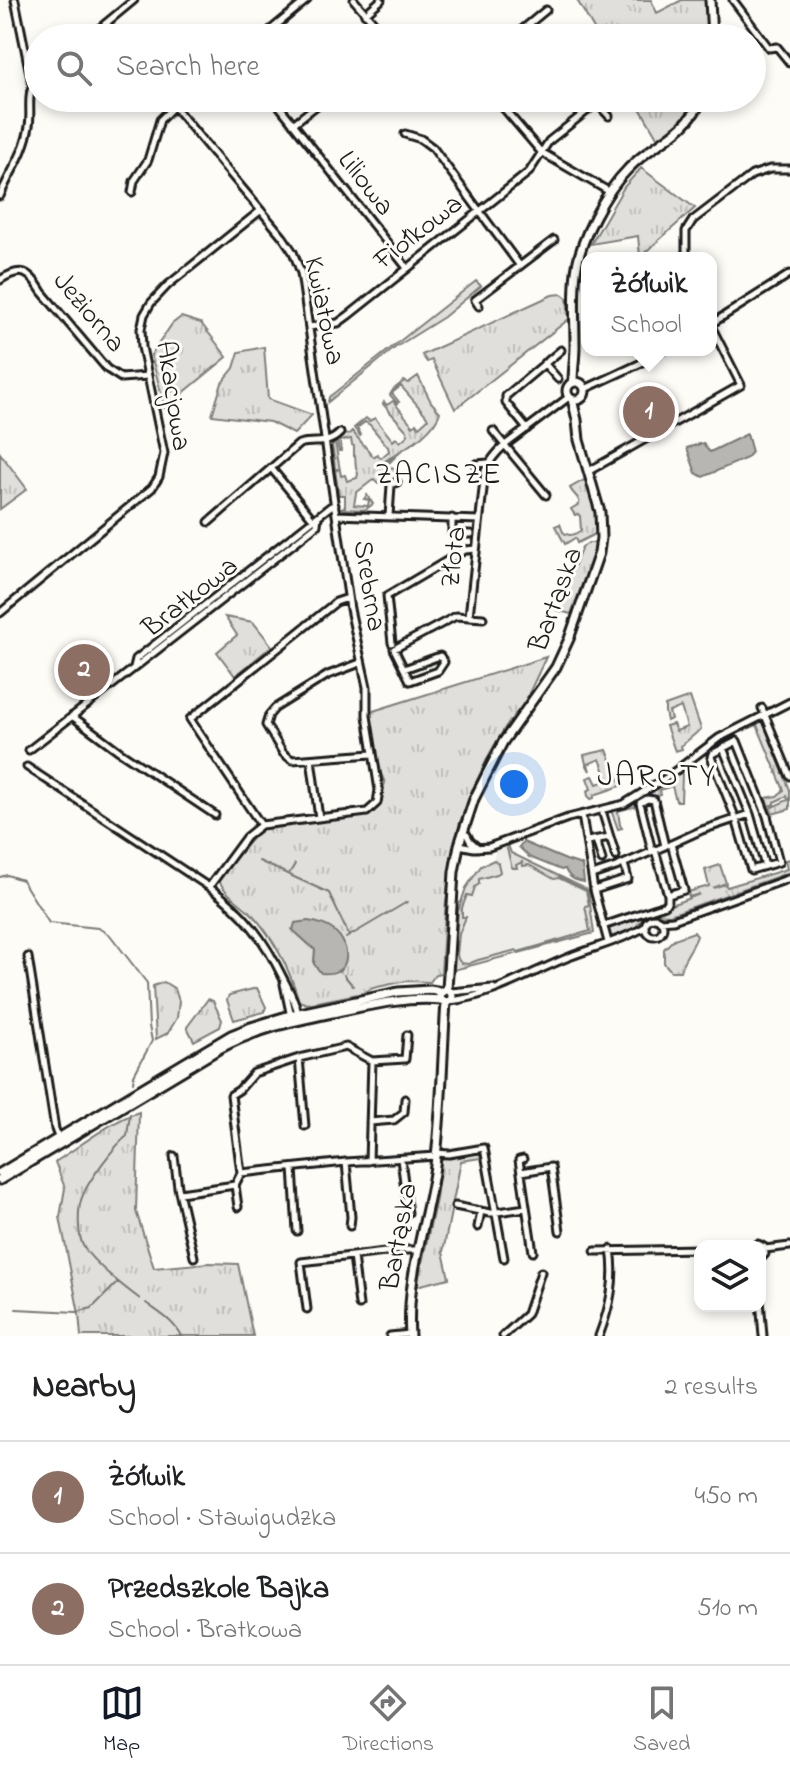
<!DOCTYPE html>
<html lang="en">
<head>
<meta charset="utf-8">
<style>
  body { margin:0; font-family:"Indie Flower",sans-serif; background:#f6f6f6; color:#202124 }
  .controls { position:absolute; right:24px; bottom:24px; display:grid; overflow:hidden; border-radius:16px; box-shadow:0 4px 12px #0003 }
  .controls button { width:72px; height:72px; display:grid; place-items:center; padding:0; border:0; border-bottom:2px solid #e0e0e0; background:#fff; color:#202124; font:40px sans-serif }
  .you { position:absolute; left:514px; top:784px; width:28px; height:28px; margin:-20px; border:6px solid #fff; border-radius:50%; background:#1a73e8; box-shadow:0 0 0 12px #1a73e833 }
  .badge { display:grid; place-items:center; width:52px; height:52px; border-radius:50%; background:#111827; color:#fff; font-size:26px; font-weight:700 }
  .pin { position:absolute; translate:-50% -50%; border:4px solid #fff; box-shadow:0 2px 8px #0006 }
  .popup { position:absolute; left:581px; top:252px; width:136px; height:104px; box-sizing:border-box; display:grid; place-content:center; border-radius:16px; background:#fff; filter:drop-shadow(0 2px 6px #0005); font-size:26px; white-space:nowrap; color:#757577 }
  .popup b { font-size:30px; color:#202124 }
  .popup::after { content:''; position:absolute; left:50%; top:100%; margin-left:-16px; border:16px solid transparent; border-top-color:#fff }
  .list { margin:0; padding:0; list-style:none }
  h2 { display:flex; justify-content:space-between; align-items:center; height:104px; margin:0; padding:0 32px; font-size:34px }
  h2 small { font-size:26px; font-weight:400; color:#757577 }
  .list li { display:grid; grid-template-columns:52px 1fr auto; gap:24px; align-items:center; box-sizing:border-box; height:112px; padding:0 32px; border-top:2px solid #e0e0e0 }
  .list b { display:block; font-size:30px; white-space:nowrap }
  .list p { margin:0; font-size:26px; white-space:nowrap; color:#757577 }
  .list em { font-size:26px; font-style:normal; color:#757577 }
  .icon { flex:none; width:44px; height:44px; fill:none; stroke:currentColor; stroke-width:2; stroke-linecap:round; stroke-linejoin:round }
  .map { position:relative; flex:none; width:790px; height:1336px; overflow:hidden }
  .search { position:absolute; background:#fff; box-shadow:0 4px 12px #0003; left:24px; right:24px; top:24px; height:88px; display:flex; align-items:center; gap:20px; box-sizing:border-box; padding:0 28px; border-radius:44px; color:#757577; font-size:30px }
  .sheet { height:328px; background:#fff }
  nav { display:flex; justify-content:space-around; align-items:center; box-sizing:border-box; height:112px; border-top:2px solid #e0e0e0; background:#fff; font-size:22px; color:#757577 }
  nav a { display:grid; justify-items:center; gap:4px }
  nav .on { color:#111827 }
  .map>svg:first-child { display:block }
  .built { fill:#eeede9 }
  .grass { fill:url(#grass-tufts); stroke:#7e7e7c; stroke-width:2; fill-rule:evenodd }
  .water { fill:#b7b6b2; stroke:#797876; stroke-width:2 }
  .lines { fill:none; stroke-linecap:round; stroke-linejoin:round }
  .stream { stroke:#797876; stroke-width:2 }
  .street-casing { stroke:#1c1c1c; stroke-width:11 }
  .secondary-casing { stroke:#1c1c1c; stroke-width:13 }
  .street { stroke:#fdfcf7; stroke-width:5 }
  .secondary { stroke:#fdfcf7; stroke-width:7 }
  .labels { text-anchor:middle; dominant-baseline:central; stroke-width:6; stroke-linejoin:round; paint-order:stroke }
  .street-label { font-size:28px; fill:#1c1c1c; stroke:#fdfcf7 }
  .neighbourhood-label { font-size:30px; letter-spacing:2px; fill:#1c1c1c; stroke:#fdfcf7 }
  .quarter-label { font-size:32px; letter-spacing:2px; fill:#1c1c1c; stroke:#fdfcf7 }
</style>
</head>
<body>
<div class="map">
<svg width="790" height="1336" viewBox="0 0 790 1336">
  <defs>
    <pattern id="grass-tufts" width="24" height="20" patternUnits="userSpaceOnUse" patternTransform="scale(2)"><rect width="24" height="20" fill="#e0dfdb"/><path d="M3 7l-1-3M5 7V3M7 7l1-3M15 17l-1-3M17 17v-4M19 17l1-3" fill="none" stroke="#c0bfbb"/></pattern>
  </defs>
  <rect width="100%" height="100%" fill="#fdfcf7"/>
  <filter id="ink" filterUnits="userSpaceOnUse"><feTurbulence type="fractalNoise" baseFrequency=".0125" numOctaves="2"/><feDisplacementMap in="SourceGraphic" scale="16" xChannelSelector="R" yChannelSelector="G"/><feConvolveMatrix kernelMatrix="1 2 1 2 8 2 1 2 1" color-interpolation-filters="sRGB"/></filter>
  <g filter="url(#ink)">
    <!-- built -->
    <path class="built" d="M508 845 511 853 588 890 594 933 454 970 458 911 466 888 481 866 493 861 496 849Z"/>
    <!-- grass -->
    <path class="grass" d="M577 0H651L657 13 682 0H705L708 38H599Z
      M634 98H697L686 116 660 137H657Z
      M641 168 695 208 640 257 638 236 591 244 624 187Z
      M476 281 481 286 444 317 396 347 328 402 329 397Z
      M562 294 567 298 569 319 455 409 432 360 427 362 422 355 552 295Z
      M181 317 201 323 227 357 165 408 151 355 172 324Z
      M264 347 268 399 312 415 294 434 270 422 212 415 222 383 234 368 239 352Z
      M418 376 431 402 440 412C434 433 403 449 385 461H388L399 453 386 466 394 468 396 470 392 474 388 471 381 476 383 479 378 483 374 479 356 493 354 505 368 506 369 500 364 499 367 495 373 504 365 510 343 509 341 508 345 507V495H339L335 471 339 469H335L334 459 336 458H334L332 445 335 442 341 476 345 475 347 481 357 478 358 474 356 468 355 456H354V446L352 445 351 439 340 441 341 451H339L337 441 344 434 348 435 352 431 372 455 374 457 377 454 381 458 389 451 388 447 370 425 365 422 357 428 361 435 360 436 354 428 366 418 369 421 375 418 393 441 396 438 400 442 408 435 407 431 383 404 384 402 387 405 393 401 413 426 416 423 419 427 428 419 426 415 401 386 392 393 399 402 397 403 390 395 393 390 404 381 408 383Z
      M0 453 27 489 0 509Z
      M586 479 594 507 597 533 577 543 575 538 565 544 555 526 560 524 563 532C568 537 575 535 581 530L580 516 578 514 575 515 571 509 579 504C581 498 573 495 570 488Z
      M589 543H594L596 546 595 551 571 614 556 610 582 547Z
      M225 617 253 622 272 646 235 676 217 652 237 635Z
      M546 657 524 704 506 726 490 753 472 791 460 822 451 858 445 912 441 973 436 974 430 982 406 981 373 988 363 993 307 1004 299 1001C290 970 274 939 252 914 241 903 223 893 218 878L262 827 367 812 377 806 385 783 373 754 368 714 370 712ZM293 930 339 936C345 947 349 961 340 971L314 964 315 950Z
      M690 697 701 729 681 746 682 749 675 751 666 726 673 724 676 731 687 727 681 707 669 712 671 719 667 721 665 712V706Z
      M758 721 763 722 790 790V809L772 814 770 808 788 800 787 796 774 802V804L769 806 766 798 777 796 784 790 757 725 738 733 737 730Z
      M607 750 620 782 624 785 594 795V798L591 799 588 796 587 791 591 789 587 778 593 776 597 784 608 780 600 759 588 764 590 771 586 764 584 755Z
      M680 770 682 775 681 801H676L672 786 660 790 661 795C652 797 640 796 637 806L618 811 620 825 622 828 618 829 611 810 585 816 625 805Z
      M506 845H508L511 853 588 890 594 933 454 970 458 911 466 888 481 866 494 860 498 863 500 872 497 874 479 879V884L475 887 472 896 467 895 462 908V917H466L459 934 457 955 458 959 461 963 468 964 478 960 516 950 518 952 590 931 585 906 589 905 586 891 559 878 554 879 529 865 523 866 522 862 516 865 517 868H512Z
      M790 859V872L670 915 650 914 642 919 636 927 611 937 608 929 700 894 689 897 688 892 709 886 705 870 720 865 726 883 713 888 725 884 727 887 787 869 785 860Z
      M694 932 697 936C693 948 683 958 680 971H671L664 963V949L674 939Z
      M164 982 175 989 179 1001 177 1018 168 1033 156 1039 153 986Z
      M257 988 266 1007 264 1012 234 1020 227 1000 229 995Z
      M208 999 213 1001 222 1020 220 1027 194 1041 187 1027Z
      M139 1112 136 1211 154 1268 209 1263 238 1264 253 1336H81L79 1314 60 1217 65 1188 55 1162C80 1146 111 1121 139 1112Z
      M480 1153 481 1158 461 1161 443 1252 449 1278 417 1286 436 1199 441 1159Z"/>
    <!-- water -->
    <path class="water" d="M747 434 752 452 747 458 703 477 696 473 687 448 703 443 707 449 710 452Z
      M523 842 566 860 582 865 584 882C574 880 569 878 565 869L561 870 529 857 519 847Z
      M308 921C317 922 326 925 333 930 351 943 354 977 321 973L314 964 315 950 293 930 295 923Z"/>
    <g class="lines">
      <!-- stream -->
      <path class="stream" d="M259 861 329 893 349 936
        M289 874 295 864
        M0 877 7 875 22 880 49 923 98 928 110 935 147 983 149 1026 152 1041 134 1075 133 1082
        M346 938 407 902
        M344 975 353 986
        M130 1114 127 1136C114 1146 89 1180 83 1195 77 1207 77 1238 85 1249 96 1265 124 1287 140 1299
        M146 1303C159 1313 174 1321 181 1336
        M16 1309 77 1312 92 1308 118 1282"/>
      <defs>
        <path id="street" d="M15 0 32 84
          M354 0 387 38
          M733 0 769 48 777 47 790 63
          M365 14 381 0
          M106 23 119 38
          M88 38 134 0
          M261 38 307 0
          M512 38 546 10
          M167 98 283 237 293 252 301 273 336 515
          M273 98 407 268
          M495 98 541 152 610 192
          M293 124 326 98
          M405 134 421 139 433 148 520 266
          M132 192 134 181 148 160 160 120 174 106
          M0 196C10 172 25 153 29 126 32 109 25 91 38 78
          M686 258V231L693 220 752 175 770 169H790
          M0 280C21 267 29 270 42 292L107 369 121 378 148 376
          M479 306 475 300 554 240
          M711 324 790 274
          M309 327 338 323 349 315 529 172 549 141 597 103 609 116
          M544 363 558 379
          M585 389 639 364 664 350
          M527 429 506 403V396L561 350
          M493 431 546 495
          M476 464 488 463
          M271 468 313 519
          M589 471 741 385 711 326
          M389 516 391 485 397 482
          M452 518V534H471
          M209 522 299 444C316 439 326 447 340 433
          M0 613 152 488 159 477 164 453 142 347 141 329 144 315 151 303 168 285 260 211
          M469 616 485 471C490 460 496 453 505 445L569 397
          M392 643 387 596 465 550 476 549
          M360 663 328 675 275 708 269 715 266 725 283 753 292 760 372 754
          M134 667 136 659 318 516
          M404 669 440 656 444 662 438 671 410 681 394 649 456 616 483 618
          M762 708 790 776
          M72 716 119 751 215 815
          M737 741 767 816 779 862 751 870 736 819 711 757 712 754Z
          M723 748 750 814 765 866
          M29 750 297 541 317 525 318 516 331 506 335 505
          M311 759 319 818
          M27 767 209 887C245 913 264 939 283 978 289 990 295 1000 298 1013
          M603 814 610 837
          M582 815 594 890 608 942
          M261 825 190 719 336 602 348 598
          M467 835 470 841 478 848
          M596 840 602 860
          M587 841 610 837 616 856
          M459 845 474 848 489 847 568 818 624 804 666 778 719 738 790 702
          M669 845 702 830 750 814
          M655 850 668 895 684 890 671 844
          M592 875 616 867 665 846 654 800 647 799 640 803 652 851
          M209 887 246 837 261 825 367 812 377 803 379 790 367 716V687L350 609 336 515 479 520
          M594 890 628 879 624 864
          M645 927a9 9 0 1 1 18 0a9 9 0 1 1-18 0Z
          M660 921 673 920 790 878
          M603 926 665 905 668 901V895
          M28 957 55 1129 59 1140
          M284 984 291 1017
          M451 992 493 988
          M450 1001C493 996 529 973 569 957 594 947 621 941 645 927
          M299 1058 305 1126
          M372 1061 405 1059 407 1035
          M370 1122 394 1120 404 1112 405 1099
          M436 1153 449 1154 484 1148 504 1258
          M174 1156 178 1187 194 1257
          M401 1159 408 1213
          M523 1159 519 1160 533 1252
          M346 1162 351 1217 350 1226
          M293 1168 297 1231
          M521 1172 551 1167 560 1231
          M241 1173 346 1162 436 1156
          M180 1193 235 1185
          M455 1206 490 1213 526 1208
          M238 1207 235 1185 241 1173 231 1095 239 1090 254 1073 299 1058 346 1047 372 1061 369 1161
          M478 1227 481 1211
          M752 1246 758 1244 764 1247 765 1254 760 1259
          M765 1249 790 1246
          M595 1251 700 1249
          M353 1256 359 1305
          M760 1300 763 1336
          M307 1309 301 1262 402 1250H418
          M390 1336 410 1334
          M503 1336 527 1314 541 1272
          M599 1336C610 1307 616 1280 611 1249"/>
        <path id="secondary" d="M710 0 712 38
          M567 391a9 9 0 1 1 18 0a9 9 0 1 1-18 0Z
          M573 382C573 370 575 358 575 346 575 321 573 296 576 272 580 239 605 192 628 169 655 140 683 138 703 98
          M440 996a6 6 0 1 1 12 0a6 6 0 1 1-12 0Z
          M447 990 454 872 459 845 474 799 503 742 556 667 569 639 599 553 601 538 600 512 579 440 577 420 572 399
          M0 1173 189 1060 231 1035 251 1027 290 1015 398 992 430 990 442 992
          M0 1180 219 1049C258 1028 294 1021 337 1012 371 1005 405 997 441 1000
          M410 1336C406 1280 425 1228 434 1173 442 1117 442 1059 446 1002"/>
      </defs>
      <!-- street casing -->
      <use href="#street" class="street-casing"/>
      <!-- secondary casing -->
      <use href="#secondary" class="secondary-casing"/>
      <!-- street -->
      <use href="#street" class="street"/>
      <!-- secondary -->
      <use href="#secondary" class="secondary"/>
    </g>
  </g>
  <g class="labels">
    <!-- street labels -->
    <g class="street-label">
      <text transform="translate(365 184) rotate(52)">Liliowa</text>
      <text transform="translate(419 233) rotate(-38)">Fiołkowa</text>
      <text transform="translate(323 311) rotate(78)">Kwiatowa</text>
      <text transform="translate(88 313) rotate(50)">Jeziorna</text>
      <text transform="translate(172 396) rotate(81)">Akacjowa</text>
      <text transform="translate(455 557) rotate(-84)">Złota</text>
      <text transform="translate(368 586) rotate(81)">Srebrna</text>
      <text transform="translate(191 598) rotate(-38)">Bratkowa</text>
      <text transform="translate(557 600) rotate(-70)">Bartąska</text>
      <text transform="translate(400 1237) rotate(-80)">Bartąska</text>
    </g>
    <!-- neighbourhood labels -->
    <g class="neighbourhood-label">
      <text x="439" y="476">ZACISZE</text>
    </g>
    <!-- quarter labels -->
    <g class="quarter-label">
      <text x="657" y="777">JAROTY</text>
    </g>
  </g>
</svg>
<div class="controls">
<button><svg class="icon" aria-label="layers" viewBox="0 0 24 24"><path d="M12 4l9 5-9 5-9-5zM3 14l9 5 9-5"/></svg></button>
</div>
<div class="you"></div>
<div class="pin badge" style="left:649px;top:412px;background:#8d6e63">1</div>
<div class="popup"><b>Żółwik</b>School</div>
<div class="pin badge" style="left:84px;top:670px;background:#8d6e63">2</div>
<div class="search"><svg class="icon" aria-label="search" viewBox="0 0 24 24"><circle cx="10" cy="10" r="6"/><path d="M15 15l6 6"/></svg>Search here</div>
</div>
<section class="sheet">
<h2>Nearby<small>2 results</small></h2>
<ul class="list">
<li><span class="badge" style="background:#8d6e63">1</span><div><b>Żółwik</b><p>School · Stawigudzka</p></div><em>450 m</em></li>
<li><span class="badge" style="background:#8d6e63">2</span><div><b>Przedszkole Bajka</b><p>School · Bratkowa</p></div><em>510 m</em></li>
</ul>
</section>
<nav>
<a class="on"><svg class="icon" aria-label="map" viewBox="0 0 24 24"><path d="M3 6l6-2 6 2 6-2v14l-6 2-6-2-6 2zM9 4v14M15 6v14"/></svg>Map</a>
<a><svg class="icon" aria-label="directions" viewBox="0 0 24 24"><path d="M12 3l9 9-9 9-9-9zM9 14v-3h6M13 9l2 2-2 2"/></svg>Directions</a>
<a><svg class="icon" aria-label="saved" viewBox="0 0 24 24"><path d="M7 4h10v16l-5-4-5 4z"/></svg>Saved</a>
</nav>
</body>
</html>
